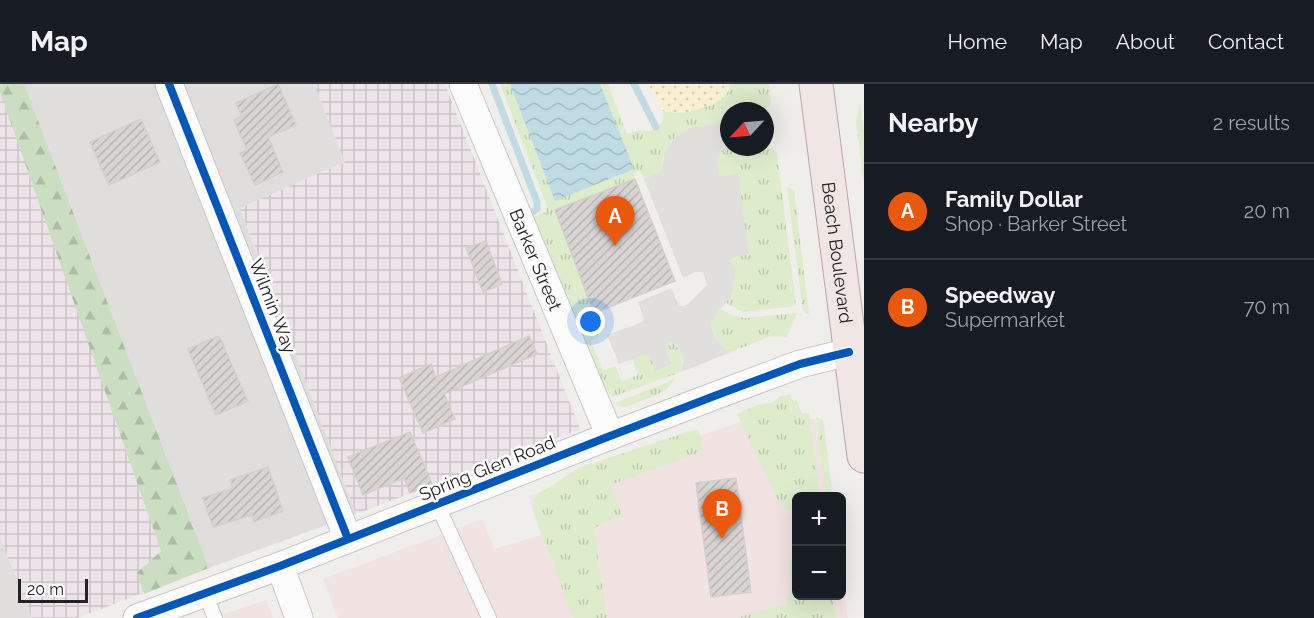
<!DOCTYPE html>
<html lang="en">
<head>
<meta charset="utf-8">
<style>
  body { margin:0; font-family:Raleway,sans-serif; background:#242831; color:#f1f3f6 }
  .controls { position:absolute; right:18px; bottom:18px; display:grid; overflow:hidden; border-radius:9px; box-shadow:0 6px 24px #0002 }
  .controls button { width:54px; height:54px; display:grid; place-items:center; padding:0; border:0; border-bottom:2px solid #363941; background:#171b24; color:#f1f3f6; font:30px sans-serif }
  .compass { position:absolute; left:720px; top:18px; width:54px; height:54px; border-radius:50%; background:#171b24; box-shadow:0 6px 24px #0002; rotate:244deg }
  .scale { position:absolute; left:18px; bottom:15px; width:70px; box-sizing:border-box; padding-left:6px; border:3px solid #222; border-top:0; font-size:16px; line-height:21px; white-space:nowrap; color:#222; -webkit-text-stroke:4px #fff; paint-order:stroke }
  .you { position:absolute; left:591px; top:238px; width:21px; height:21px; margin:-15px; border:4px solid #fff; border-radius:50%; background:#1a73e8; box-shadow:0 0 0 9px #1a73e833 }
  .badge { display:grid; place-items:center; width:39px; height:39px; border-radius:50%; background:#ea580c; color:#fff; font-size:20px; font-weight:700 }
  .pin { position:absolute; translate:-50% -50px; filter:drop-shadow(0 2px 3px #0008) }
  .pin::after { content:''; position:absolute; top:32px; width:21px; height:18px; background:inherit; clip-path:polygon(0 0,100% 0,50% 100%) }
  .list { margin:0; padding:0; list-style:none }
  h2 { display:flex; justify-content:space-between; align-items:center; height:78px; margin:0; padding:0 24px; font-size:26px }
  h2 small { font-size:20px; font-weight:400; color:#9ea1a6 }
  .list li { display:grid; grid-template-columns:39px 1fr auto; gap:18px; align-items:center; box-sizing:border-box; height:96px; padding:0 24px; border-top:2px solid #363941 }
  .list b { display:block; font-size:22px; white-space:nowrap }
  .list p { margin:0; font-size:20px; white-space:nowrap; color:#9ea1a6 }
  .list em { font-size:20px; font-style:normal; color:#9ea1a6 }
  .map { position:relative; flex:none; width:864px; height:534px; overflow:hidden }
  header { display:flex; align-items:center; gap:36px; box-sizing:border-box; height:84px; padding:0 30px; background:#171b24; border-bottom:2px solid #363941 }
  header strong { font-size:28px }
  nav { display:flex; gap:33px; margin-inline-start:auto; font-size:21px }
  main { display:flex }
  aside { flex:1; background:#171b24 }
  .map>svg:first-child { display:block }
  .residential { fill:#dfdedc }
  .commercial { fill:#f1e3e1 }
  .industrial { fill:url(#industrial-grid) }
  .grass { fill:url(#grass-tufts) }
  .forest { fill:url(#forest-firs) }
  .sand { fill:url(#sand-dots) }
  .parking { fill:#e0dfde }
  .water { fill:url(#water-waves) }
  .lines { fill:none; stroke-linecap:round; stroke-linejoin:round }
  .stream { stroke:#bfdbe3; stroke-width:7 }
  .building { fill:url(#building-hatch); stroke:#d3d0cc; stroke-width:1.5 }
  .service-casing { stroke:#c9c8c7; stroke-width:16 }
  .minor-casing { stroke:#c9c8c7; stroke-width:29 }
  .trunk-casing { stroke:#c5a2ac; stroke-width:35 }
  .service { stroke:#fdfcfc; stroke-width:14 }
  .minor { stroke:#fdfcfc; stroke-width:27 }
  .trunk { stroke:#f0e6e4; stroke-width:33 }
  .cycleway-casing { stroke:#fff; stroke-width:11 }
  .cycleway { stroke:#0057b8; stroke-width:8 }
  .labels { text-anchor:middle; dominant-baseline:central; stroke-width:5; stroke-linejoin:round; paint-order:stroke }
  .street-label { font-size:18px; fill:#222; stroke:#fff }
</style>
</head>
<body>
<header>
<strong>Map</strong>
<nav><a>Home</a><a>Map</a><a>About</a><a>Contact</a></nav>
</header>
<main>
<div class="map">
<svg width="864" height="534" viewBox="0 0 864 534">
  <defs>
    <pattern id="industrial-grid" width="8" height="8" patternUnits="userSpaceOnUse" patternTransform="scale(1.5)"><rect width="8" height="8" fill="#ede4e9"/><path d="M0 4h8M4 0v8" fill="none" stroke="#cbc3c8"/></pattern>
    <pattern id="grass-tufts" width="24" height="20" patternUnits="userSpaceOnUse" patternTransform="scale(1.5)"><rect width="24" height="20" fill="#ddeccb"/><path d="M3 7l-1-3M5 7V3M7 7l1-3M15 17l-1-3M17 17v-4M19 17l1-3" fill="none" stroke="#bdcaae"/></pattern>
    <pattern id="forest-firs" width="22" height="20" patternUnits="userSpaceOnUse" patternTransform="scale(1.5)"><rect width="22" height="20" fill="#cbdec1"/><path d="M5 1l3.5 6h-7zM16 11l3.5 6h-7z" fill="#aebea6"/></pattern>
    <pattern id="sand-dots" width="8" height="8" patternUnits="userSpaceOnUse" patternTransform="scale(1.5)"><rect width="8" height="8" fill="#f8f0d0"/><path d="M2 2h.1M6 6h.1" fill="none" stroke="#d4ceb2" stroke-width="1.8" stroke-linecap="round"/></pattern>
    <pattern id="water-waves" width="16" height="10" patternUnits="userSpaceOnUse" patternTransform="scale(1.5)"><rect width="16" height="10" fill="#bfdbe3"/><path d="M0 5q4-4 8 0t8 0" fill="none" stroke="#a4bcc2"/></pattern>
    <pattern id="building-hatch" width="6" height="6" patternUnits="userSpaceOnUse" patternTransform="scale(1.5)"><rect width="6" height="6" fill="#d7d4d2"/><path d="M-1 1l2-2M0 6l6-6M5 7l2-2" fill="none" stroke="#b8b6b4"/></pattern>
  </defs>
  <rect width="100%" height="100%" fill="#f0eeeb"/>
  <!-- residential -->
  <path class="residential" d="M24 0H314L345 78 240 124 356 430 209 484Z
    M0 453 32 534H0Z"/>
  <!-- commercial -->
  <path class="commercial" d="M791 320 797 335H823L833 412H796V512H842V484L848 534H338L323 495 483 435 494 465 541 451 528 412Z
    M266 516 273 534H211Z"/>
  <!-- industrial -->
  <path class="industrial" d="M0 0H24L209 484 77 534H32L0 453Z
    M314 0H445L580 345 356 430 240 124 345 78Z"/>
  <!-- grass -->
  <path class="grass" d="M500 0H510L555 116 600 0H608L627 50 641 46 651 47 662 39 663 27 675 29 729 6 730 0H769L771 20 764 27H729V37L690 44 677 51 671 57 663 75 662 86 644 95 640 86 634 89 635 95 555 126 594 229 591 231 599 252 591 257 603 286 615 282 622 297 638 291 632 275 646 270 651 275 656 287 672 280 666 267V263L671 258C683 264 683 276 681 288L612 313 590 282 526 136 546 128 547 122Z
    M860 19 864 47V103L856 37Z
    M765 62 774 66 777 69 796 222 743 228 726 219C733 206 738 191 730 177L738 89 721 92 719 90C718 86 717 80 717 76 721 56 752 64 765 62Z
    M787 103 794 106 809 230 803 227Z
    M721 225 734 232 745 234 797 229 787 253H768L729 269 717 256 711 240 717 227Z
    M675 295 666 306 658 310 626 323 617 322 615 319Z
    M791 310 792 316 797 317 802 330 809 329 820 412H796V427C789 427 784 424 779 418L737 330 760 320 772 319 780 312Z
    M816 333 823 335 832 411 831 412H826Z
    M697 345C703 355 706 359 698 369L610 401 623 433 601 439 594 446 607 534H573L534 429 533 416 539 409 581 383Z
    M796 468V512H832L835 534H736L785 520C787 515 789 510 790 505 792 491 783 479 796 468Z"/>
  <!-- forest -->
  <path class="forest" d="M0 0H24L209 484 144 510 137 489 161 467 0 8Z"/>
  <!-- sand -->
  <path class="sand" d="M648 0H730L729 6 724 14 712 21 684 29 663 27Z"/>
  <!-- parking -->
  <path class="parking" d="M729 37V63H730L721 68 717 76 719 90 721 92 738 89 749 170 732 174 730 177 735 185V190L732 209 726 219 717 228 711 240 713 248 717 256 729 269 681 288 683 277 681 269 677 261 671 258 666 263V267L672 280 655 287 651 275 646 270 619 280 607 251 642 238 644 235 638 218 671 204 678 219 680 222H684L687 221 707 201 703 188H695L683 194 644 95 662 86 665 67 677 51 690 44Z"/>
  <!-- water -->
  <path class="water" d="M510 0H600L634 85 555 117Z"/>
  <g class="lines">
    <!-- stream -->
    <path class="stream" d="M492 0 537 118V125L530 130
      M634 0 656 43"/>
  </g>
  <!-- building -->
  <path class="building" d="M278 0 296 41 268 53 283 88 255 101 240 69 247 66 234 36 242 32 236 19Z
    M141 35 160 78 109 101 90 58Z
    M635 95 675 197 594 229 555 126Z
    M486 157 502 200 483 208 466 164Z
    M219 252 248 317 216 331 188 265Z
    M529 252 537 270 444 310 455 335 423 349 399 294 431 280 436 293Z
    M410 348 432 400 410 409 404 394 363 411 348 373Z
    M268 383 283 427 254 438 252 431 213 443 203 414 233 404 230 396Z
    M736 394 751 508 711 513 696 399Z"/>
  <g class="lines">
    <defs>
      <path id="service" d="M437 420 489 534
        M205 509 215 534"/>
      <g id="minor">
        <path d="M169 0 348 455"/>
        <path id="s1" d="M463 0 610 352"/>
        <path d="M280 482 299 534"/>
        <path d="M137 534 280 482 610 352 717 311 800 280 849 268"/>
      </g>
      <g id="trunk">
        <path id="s2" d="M816 0 864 372"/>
      </g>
    </defs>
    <!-- service casing -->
    <use href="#service" class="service-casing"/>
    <!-- minor casing -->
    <use href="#minor" class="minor-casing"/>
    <!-- trunk casing -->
    <use href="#trunk" class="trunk-casing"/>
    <!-- service -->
    <use href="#service" class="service"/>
    <!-- minor -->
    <use href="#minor" class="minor"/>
    <!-- trunk -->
    <use href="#trunk" class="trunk"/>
    <defs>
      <path id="cycleway" d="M169 0 348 455
        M137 534 280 482 610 352 717 311 800 280 849 268"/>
    </defs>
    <!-- cycleway casing -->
    <use href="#cycleway" class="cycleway-casing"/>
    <!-- cycleway -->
    <use href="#cycleway" class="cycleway"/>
  </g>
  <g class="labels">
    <!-- street labels -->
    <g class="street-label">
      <text stroke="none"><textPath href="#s2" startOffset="170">Beach Boulevard</textPath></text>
      <text stroke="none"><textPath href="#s1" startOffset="190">Barker Street</textPath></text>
      <text transform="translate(273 222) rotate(69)">Wilmin Way</text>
      <text transform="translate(487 384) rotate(-22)">Spring Glen Road</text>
    </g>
  </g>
</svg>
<div class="controls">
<button>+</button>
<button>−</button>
</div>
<svg class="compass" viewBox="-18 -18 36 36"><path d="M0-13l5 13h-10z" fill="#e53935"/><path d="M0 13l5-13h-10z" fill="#9ea1a6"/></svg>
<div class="scale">20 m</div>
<div class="you"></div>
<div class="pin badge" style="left:615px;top:162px">A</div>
<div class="pin badge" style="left:722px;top:455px">B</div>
</div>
<aside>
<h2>Nearby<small>2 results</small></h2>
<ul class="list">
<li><span class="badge">A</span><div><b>Family Dollar</b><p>Shop · Barker Street</p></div><em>20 m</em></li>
<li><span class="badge">B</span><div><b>Speedway</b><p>Supermarket</p></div><em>70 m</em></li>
</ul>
</aside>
</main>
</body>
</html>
